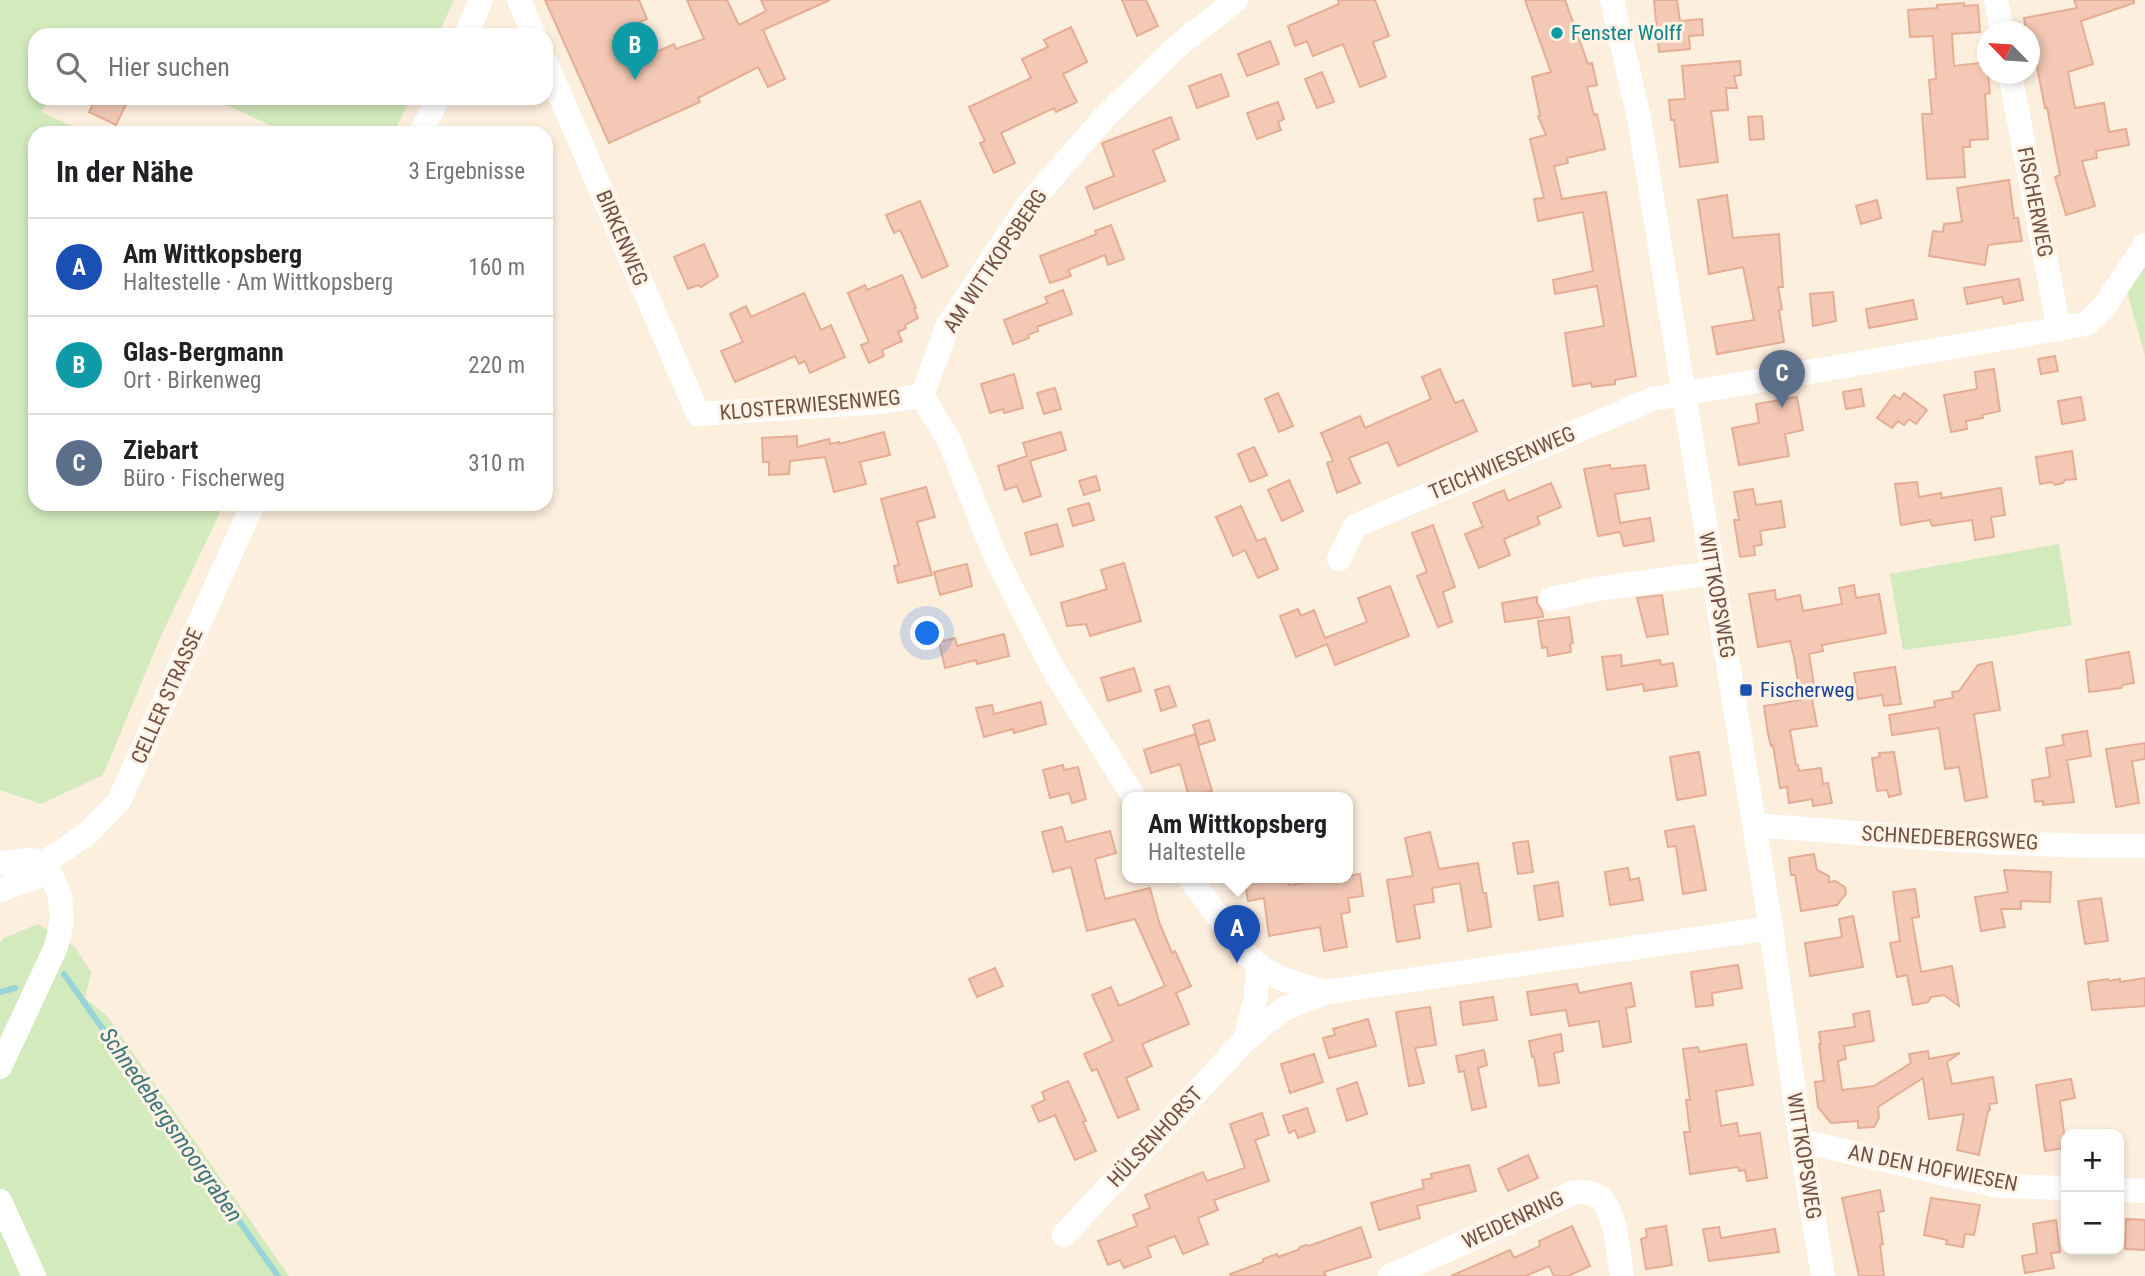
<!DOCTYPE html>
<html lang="de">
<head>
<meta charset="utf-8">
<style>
  body { margin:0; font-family:"Roboto Condensed",sans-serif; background:#f6f6f6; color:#202124 }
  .controls { position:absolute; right:21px; bottom:21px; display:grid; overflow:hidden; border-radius:14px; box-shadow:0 4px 10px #0003 }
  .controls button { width:63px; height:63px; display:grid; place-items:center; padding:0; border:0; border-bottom:2px solid #e0e0e0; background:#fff; color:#202124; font:35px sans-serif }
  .compass { position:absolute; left:1977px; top:21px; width:63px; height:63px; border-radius:50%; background:#fff; box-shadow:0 4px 10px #0003; rotate:295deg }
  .you { position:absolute; left:928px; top:634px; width:24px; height:24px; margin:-18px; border:5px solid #fff; border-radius:50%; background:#1a73e8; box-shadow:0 0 0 10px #1a73e833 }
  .badge { display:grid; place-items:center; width:46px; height:46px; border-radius:50%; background:#ec573e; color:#fff; font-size:23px; font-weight:700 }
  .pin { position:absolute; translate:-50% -58px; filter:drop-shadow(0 2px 4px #0008) }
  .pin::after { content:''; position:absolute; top:37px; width:24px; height:21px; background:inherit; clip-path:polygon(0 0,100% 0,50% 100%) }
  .popup { position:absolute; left:1122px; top:792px; width:231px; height:91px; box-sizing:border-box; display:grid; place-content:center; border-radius:14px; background:#fff; filter:drop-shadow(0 2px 5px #0005); font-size:23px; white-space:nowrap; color:#757577 }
  .popup b { font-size:26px; color:#202124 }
  .popup::after { content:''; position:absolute; left:50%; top:100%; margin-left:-14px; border:14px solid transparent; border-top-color:#fff }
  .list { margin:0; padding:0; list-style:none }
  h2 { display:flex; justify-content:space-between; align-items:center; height:91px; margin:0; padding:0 28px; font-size:30px }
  h2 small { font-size:23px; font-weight:400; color:#757577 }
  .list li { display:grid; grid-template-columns:46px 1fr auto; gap:21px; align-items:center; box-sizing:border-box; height:98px; padding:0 28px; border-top:2px solid #e0e0e0 }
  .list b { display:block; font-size:26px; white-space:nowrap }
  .list p { margin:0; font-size:23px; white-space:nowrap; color:#757577 }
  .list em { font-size:23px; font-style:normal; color:#757577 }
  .icon { flex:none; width:38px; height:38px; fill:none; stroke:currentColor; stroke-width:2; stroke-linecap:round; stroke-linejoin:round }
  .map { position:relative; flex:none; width:2145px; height:1276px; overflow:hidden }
  .search { position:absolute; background:#fff; box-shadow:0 4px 10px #0003; left:28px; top:28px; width:525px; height:77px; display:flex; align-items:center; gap:18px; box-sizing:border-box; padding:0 24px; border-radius:21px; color:#757577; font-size:26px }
  .panel { position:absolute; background:#fff; box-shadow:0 4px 10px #0003; left:28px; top:126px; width:525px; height:385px; border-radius:21px }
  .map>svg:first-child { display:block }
  .green { fill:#d3eabd }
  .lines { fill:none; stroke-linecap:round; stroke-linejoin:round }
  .stream { stroke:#99d4d9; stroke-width:6 }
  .building { fill:#f3c9b5; stroke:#e6ad95; stroke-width:2 }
  .minor { stroke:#fff; stroke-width:24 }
  .culture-dot { fill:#0f9aa8; stroke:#fff3e5; stroke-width:2.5 }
  .transit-dot { fill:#1a4fb4; stroke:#fff3e5; stroke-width:2.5 }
  .labels { text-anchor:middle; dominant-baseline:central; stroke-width:6; stroke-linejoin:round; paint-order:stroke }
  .culture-label { font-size:21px; fill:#0d838f; stroke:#fff3e5; text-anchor:start }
  .street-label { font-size:21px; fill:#735246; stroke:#fff3e5 }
  .transit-label { font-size:21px; fill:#164399; stroke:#fff3e5; text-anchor:start }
  .water-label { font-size:23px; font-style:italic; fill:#3a757a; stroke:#fff3e5 }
</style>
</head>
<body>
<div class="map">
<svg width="2145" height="1276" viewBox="0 0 2145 1276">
  <rect width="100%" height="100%" fill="#fdefde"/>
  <!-- green -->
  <path class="green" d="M0 0H454L438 35H35V98H51L41 112 87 133H35V504H224L160 638 103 775 41 804 0 790Z
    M212 98H410L394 133H286Z
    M2145 261V356L2126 288Z
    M2059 544 2072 625 2002 637 1903 650 1890 574Z
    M38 924 75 947 91 972 85 998 107 1016 289 1276H0V943L4 938Z"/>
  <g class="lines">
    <!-- stream -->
    <path class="stream" d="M64 974 278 1276
      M0 992 15 988"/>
  </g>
  <!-- building -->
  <path class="building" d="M545 0H639L647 19 631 26 645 57 674 44 676 49 704 39 687 0H727L739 25 766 11 761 0H830L763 30 785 79 768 87 758 67 698 98 700 102 609 143Z
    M1122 0H1146L1158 26 1137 36Z
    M1338 0H1375L1389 36 1373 42 1386 77 1360 87 1343 44 1313 56 1307 41 1295 46 1288 26 1339 4Z
    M1525 0H1565L1588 64 1592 63 1597 85 1587 87 1594 115 1597 114 1605 149 1567 158 1568 163 1554 166 1562 199 1606 192 1636 376 1615 380V384L1592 387 1591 383 1573 386 1565 333 1604 326 1597 286 1555 294 1553 280 1593 271 1583 212 1538 221 1534 199 1544 198 1530 139 1546 135 1538 116 1540 115 1532 77 1551 72Z
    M1654 0H1677L1680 21 1702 19 1703 35 1689 36 1690 49 1659 52Z
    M2074 0H2134V3L2081 21 2093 64 2068 72 2075 108 2104 103 2109 132 2126 129 2129 145 2096 151 2097 158 2082 161 2095 206 2066 215 2055 177 2060 175 2047 107 2045 108 2034 51 2029 52V32H2026L2024 18 2077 8Z
    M1964 3V6L1978 5 1980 32 1952 34 1954 66 1987 62 1990 93 1985 94 1988 139 1970 140V147H1963L1965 177 1927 179 1922 114H1932L1929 80 1936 79 1933 36 1910 37 1908 10 1937 8V5Z
    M1071 27 1087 62 1063 74 1077 102 1056 112 1054 108 1001 133 1015 163 994 173 980 143 985 141 969 107 1031 78 1022 59 1048 47 1044 40Z
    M1270 41 1279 64 1247 76 1238 54Z
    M1740 61 1741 75 1734 76 1737 88H1726L1728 110 1711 111 1718 162 1680 167 1674 120H1671L1669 100 1685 99 1682 66Z
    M1322 72 1334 102 1317 108 1305 79Z
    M1221 74 1229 96 1197 108 1189 86Z
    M96 98H129L116 125 89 112Z
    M1278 102 1284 119 1278 122 1281 130 1257 139 1247 113Z
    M1762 116 1764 139 1750 140 1748 117Z
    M1171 117 1179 139 1153 150 1165 181 1094 209 1086 187 1114 176 1102 143Z
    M2009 180 2014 218H2018L2022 241 1988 245 1985 265 1929 256 1933 231 1943 232 1944 224 1962 222 1957 188Z
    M1727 195 1733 238 1779 234 1783 287H1778L1782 309 1779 310 1784 342 1717 354 1712 327 1754 320 1743 267 1709 274 1698 200Z
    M1877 200 1881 218 1861 224 1856 206Z
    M920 201 948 266 922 278 900 230 894 233 886 215Z
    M1111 225 1124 259 1108 265 1105 255 1068 270 1071 276 1050 283 1040 256 1097 234 1095 231Z
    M704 244 718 276 701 287 698 285 688 289 674 257Z
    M902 275 916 308 914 309 918 318 905 325 906 328 898 332 902 341 882 350 884 356 869 363 861 345 869 342 848 293 865 285 867 290Z
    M2019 279 2023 300 2004 304 2002 297 1967 304 1964 288Z
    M1063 290 1072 314 1037 327 1038 331 1028 335 1029 338 1013 344 1004 320 1048 303 1045 297Z
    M1833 292 1836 321 1813 326 1810 294Z
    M804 293 821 330 831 325 845 357 810 373 805 361 799 364 795 356 735 382 721 351 743 342 730 314 746 306 751 317Z
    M1913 300 1917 319 1869 328 1866 309Z
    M2055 356 2058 371 2041 374 2038 359Z
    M1440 369 1455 403 1463 400 1477 431 1398 466 1388 442 1349 458 1360 483 1337 493 1327 463 1333 461 1321 433 1360 416 1365 428 1431 399 1422 377Z
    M1994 369 2000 411 1982 415 1983 418 1966 421 1967 429 1951 432 1944 395 1977 389 1975 372Z
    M1014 374 1023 408 1004 413 1003 409 990 413 981 384Z
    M1055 388 1061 409 1044 414 1037 393Z
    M1861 389 1864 406 1846 409 1843 392Z
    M1278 393 1293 426 1279 432 1265 399Z
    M1904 393 1927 410 1916 424 1909 419 1904 425 1898 421 1892 428 1877 418 1894 395 1900 399Z
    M1797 397 1803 430 1785 434 1789 456 1739 465 1732 428 1759 423 1756 404Z
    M2081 397 2085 420 2062 424 2058 401Z
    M884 432 890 455 860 462 866 484 834 492 825 457 790 461 789 474 769 475V462H763L762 438 797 436V447L829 439 830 444 839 442V444Z
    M1061 432 1066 450 1030 461 1041 496 1023 502 1017 486 1005 490 998 466 1027 456 1023 443Z
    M1254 447 1267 475 1250 482 1238 454Z
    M2072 451 2076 479 2065 480 2063 483 2055 485 2052 482 2040 484 2036 457Z
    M1610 465 1611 469 1645 465 1649 489 1615 494 1620 523 1650 518 1654 541 1624 546 1620 532 1598 536 1584 469Z
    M1096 476 1100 490 1084 495 1079 481Z
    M1289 480 1303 511 1282 521 1268 490Z
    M1917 482 1919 497 1941 493 1942 498 2001 488 2005 515 1991 517 1994 537 1975 540 1972 520 1932 526 1930 520 1901 525 1895 484Z
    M1551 483 1561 507 1537 517 1540 524 1504 539 1510 555 1479 568 1465 534 1483 527 1473 503 1504 490 1508 501Z
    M926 487 935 517 917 522 932 575 898 583 894 566 899 565 881 499Z
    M1753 489 1756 505 1781 501 1785 527 1760 531 1762 545 1754 546 1755 555 1740 557 1734 520H1739L1734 492Z
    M1089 503 1094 520 1073 526 1068 509Z
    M1241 506 1257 541 1265 538 1278 569 1258 578 1245 550 1233 556 1216 517Z
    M1057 524 1063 546 1031 555 1025 533Z
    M1433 525 1455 587 1443 592 1452 622 1438 627 1417 576 1427 572 1412 533Z
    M1124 563 1141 621 1090 636 1086 624 1067 626 1061 603 1107 589 1101 570Z
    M967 564 972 586 940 595 934 572Z
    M1854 585 1856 598 1879 594 1886 633 1822 645 1823 651 1809 654 1816 698 1812 699 1817 726 1790 730 1796 765H1798L1799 771 1821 768 1823 784 1828 783 1832 803 1813 806 1812 799 1789 803 1787 787 1780 788 1773 745 1771 746 1768 734 1764 706 1801 700 1794 657 1790 641 1758 647 1749 594 1775 590 1776 600 1800 595 1803 611 1842 604 1839 588Z
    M1390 586 1409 636 1335 665 1327 644 1296 657 1280 616 1298 609 1301 616 1314 610 1325 638 1367 622 1358 598Z
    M1662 595 1668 634 1647 637 1637 598Z
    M1537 597V603L1542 611 1543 617 1505 622 1502 603Z
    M1569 617 1573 643 1570 644 1571 652 1548 656 1547 647 1542 648 1538 621Z
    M1004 634 1009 656 977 664 976 660 945 668 939 642 955 638 957 646Z
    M2129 652 2134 683 2123 685 2121 688 2089 692 2086 660Z
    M1621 655 1622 666 1660 660 1661 665 1673 663 1677 686 1644 691 1643 684 1607 690 1602 657Z
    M1992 662 2000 710 1974 714 1987 797 1965 801 1959 767 1945 769 1939 728 1892 735 1889 715 1935 707 1934 701 1953 698 1952 692 1959 691 1978 665Z
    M1895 667 1901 704 1884 706 1882 695 1858 699 1854 673Z
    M1134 668 1141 691 1108 701 1101 678Z
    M1169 686 1176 706 1161 711 1155 690Z
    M1041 702 1046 724 1014 733 1013 729 984 737 976 708 992 705 994 714Z
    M1209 720 1215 740 1199 745 1193 725Z
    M2087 731 2091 756 2067 760 2074 802 2043 805V801L2035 802 2032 780 2050 777 2046 748 2064 745 2062 735Z
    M1195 734 1212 791 1189 797 1180 764 1151 773 1144 750Z
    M2145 743V759L2132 761 2139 803 2116 807 2106 749Z
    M1699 752 1706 795 1677 800 1670 757Z
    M1894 752 1901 794 1889 797 1887 790 1877 791 1872 758 1880 757 1879 753Z
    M1063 765 1064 770 1078 767 1086 799 1072 803 1069 793 1050 798 1043 770Z
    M1694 826 1706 890 1683 894 1676 846 1668 847 1665 831Z
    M1062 827 1066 842 1110 831 1116 853 1095 859 1105 899 1150 888 1159 922 1172 953 1175 951 1191 986 1176 993 1189 1024 1142 1044 1152 1066 1126 1078 1139 1109 1118 1118 1097 1069 1092 1071 1084 1054 1113 1041 1092 995 1111 987 1119 1006 1165 986 1135 919 1087 931 1071 867 1053 872 1042 832Z
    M1430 832 1439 869 1478 863 1483 893H1486L1491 927 1468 931 1460 883 1432 888 1434 902 1414 905 1420 938 1397 942 1387 880 1413 876 1405 838Z
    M1528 841 1533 872 1518 874 1513 843Z
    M1814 854 1817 870 1829 876V882L1835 881 1845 887 1846 894 1837 905 1801 911 1795 875H1791L1789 858Z
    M1628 868 1630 880 1639 878 1643 900 1610 905 1605 872Z
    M2004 870 2051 872 2050 902 2021 901V909H2001L2005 927 1981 931 1975 897 2008 892Z
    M1360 874 1363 896 1348 898 1350 912 1341 914 1347 947 1324 951 1320 927 1269 936 1264 898 1248 901 1245 884 1268 877H1288L1289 885Z
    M1558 882 1563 916 1539 920 1534 886Z
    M1915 889 1919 917 1912 918 1921 972 1952 966 1959 1006 1944 995 1931 997 1928 1002 1913 1005 1907 975 1897 977 1890 943 1900 941 1893 892Z
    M2101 898 2108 941 2085 944 2078 901Z
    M1853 916 1863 967 1810 976 1805 943 1842 937 1839 919Z
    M1738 965 1742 988 1712 993 1713 1005 1696 1007 1691 972Z
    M995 968 1003 986 977 997 969 979Z
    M2145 978V1006L2092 1010 2088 982 2108 979 2109 981 2120 979V982Z
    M1631 983 1635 1006 1626 1008 1631 1042 1603 1047 1599 1021 1569 1026 1566 1010 1531 1015 1527 992 1577 984 1579 993Z
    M1493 997 1497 1020 1463 1025 1460 1002Z
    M1430 1007 1436 1045 1415 1048 1424 1083 1409 1086 1396 1012Z
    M1869 1011 1874 1041 1844 1046 1846 1059 1838 1061 1842 1090 1874 1086 1911 1063 1909 1054 1928 1051 1929 1059 1960 1053 1947 1062 1952 1084 1993 1077 1997 1103 1989 1104 1990 1110 1988 1111 1979 1155 1957 1150 1964 1114 1929 1119 1923 1078 1878 1107 1879 1118 1874 1127 1858 1128V1121L1831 1123 1818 1107 1815 1082 1824 1081 1819 1044H1821L1819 1032 1855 1027 1853 1014Z
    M1368 1019 1376 1046 1329 1058 1323 1038 1335 1035 1333 1029Z
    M1561 1034 1563 1051 1554 1053 1559 1083 1539 1086 1534 1056 1532 1057 1529 1041Z
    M1746 1044 1753 1085 1716 1091 1721 1126 1737 1123 1739 1136 1760 1133 1767 1178 1747 1181 1745 1170 1739 1171 1738 1167 1690 1174 1684 1132H1690L1686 1100H1690L1683 1049 1698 1047 1699 1052Z
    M1484 1050 1487 1065 1478 1068 1486 1107 1472 1110 1464 1071 1459 1072 1456 1056Z
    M1314 1054 1323 1082 1290 1093 1281 1064Z
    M2071 1079 2075 1098 2060 1101 2066 1148 2045 1151 2036 1085Z
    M1068 1081 1086 1121 1083 1122 1096 1151 1075 1160 1055 1115 1039 1122 1032 1106 1045 1100 1042 1092Z
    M1357 1082 1367 1114 1347 1121 1337 1089Z
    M1307 1108 1315 1132 1298 1138 1295 1130 1289 1133 1283 1116Z
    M1262 1113 1269 1135 1255 1140 1269 1181 1214 1200 1218 1210 1198 1218 1208 1244 1183 1254 1175 1236 1147 1247 1151 1257 1124 1268 1120 1260 1108 1265 1098 1241 1137 1226 1133 1215 1150 1208 1145 1195 1203 1172 1207 1181 1245 1168 1230 1124Z
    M1528 1155 1538 1178 1508 1191 1498 1169Z
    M1469 1165 1476 1191 1417 1206 1420 1218 1379 1230 1371 1203 1424 1188 1422 1180 1432 1178 1431 1174Z
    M1880 1190 1884 1211 1878 1212 1883 1244 1880 1245 1884 1276H1859L1842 1198Z
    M1931 1198 1980 1205 1974 1235 1965 1234 1963 1247 1946 1244 1947 1240 1924 1235Z
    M2126 1219 2145 1220V1250L2125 1249Z
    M2056 1220 2060 1252 2051 1253 2054 1268 2025 1273 2022 1256 2037 1253 2033 1224Z
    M1572 1226 1590 1266 1568 1276H1554L1549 1266 1526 1276H1451L1510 1250 1514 1258 1540 1246 1539 1241Z
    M1666 1226 1672 1265 1646 1269 1641 1239 1647 1237 1646 1229Z
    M1361 1227 1371 1257 1324 1272 1326 1276H1231L1230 1274 1263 1262V1259L1277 1254 1278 1257 1298 1250 1300 1247 1306 1245 1309 1246Z
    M1719 1227 1721 1238 1775 1229 1779 1252 1709 1261 1703 1229Z"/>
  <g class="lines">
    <!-- minor -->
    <path class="minor" d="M519 0 534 35
      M1612 0 1639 118 1771 928 1801 1141 1823 1276
      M1996 0 2002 32
      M466 35 481 0
      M546 63 698 414 881 402 922 396
      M2010 74 2059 329
      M421 133 438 98
      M1339 559 1355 526 1653 399 2086 324 2105 305 2145 245
      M1551 599 1596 589 1713 573
      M1134 797 1053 669 996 558 949 440 922 396 947 327 1028 205 1103 119 1175 48 1236 0
      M1755 825C1884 835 2015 847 2145 846
      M0 863 30 860 45 862
      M1189 877 1247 955C1271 979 1296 984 1327 992L1771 928
      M0 890 34 878 45 862 87 834 119 801 253 504
      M1258 966 1256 997 1245 1040 1284 1009 1327 992
      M0 1067 56 947 62 921 60 895 45 862
      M1801 1141 1999 1186 2066 1188
      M2119 1190 2145 1191
      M0 1201 34 1276
      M1064 1235 1245 1040
      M1390 1276 1575 1192C1583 1192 1590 1192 1597 1196 1617 1207 1618 1255 1622 1276"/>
  </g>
  <!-- markers -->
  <circle class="culture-dot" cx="1557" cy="33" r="7"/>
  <rect class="transit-dot" x="1739" y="683" width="14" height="14" rx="3.5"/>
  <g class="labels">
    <!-- culture labels -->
    <g class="culture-label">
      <text x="1571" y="33">Fenster Wolff</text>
    </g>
    <!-- street labels -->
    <g class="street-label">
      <text transform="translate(2035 202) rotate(79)">FISCHERWEG</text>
      <text transform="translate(622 238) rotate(67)">BIRKENWEG</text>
      <text transform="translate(995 261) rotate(-56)">AM WITTKOPSBERG</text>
      <text transform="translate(810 405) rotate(-5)">KLOSTERWIESENWEG</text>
      <text transform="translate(1502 463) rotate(-23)">TEICHWIESENWEG</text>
      <text transform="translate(1717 595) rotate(80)">WITTKOPSWEG</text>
      <text transform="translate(167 696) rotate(-66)">CELLER STRASSE</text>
      <text transform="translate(1950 838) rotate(3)">SCHNEDEBERGSWEG</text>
      <text transform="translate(1155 1137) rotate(-47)">HÜLSENHORST</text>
      <text transform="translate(1804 1156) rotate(81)">WITTKOPSWEG</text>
      <text transform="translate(1933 1168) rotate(11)">AN DEN HOFWIESEN</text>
      <text transform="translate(1513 1220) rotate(-25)">WEIDENRING</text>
    </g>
    <!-- transit labels -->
    <g class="transit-label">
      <text x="1760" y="690">Fischerweg</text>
    </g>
    <!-- water labels -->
    <g class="water-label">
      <text transform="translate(171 1125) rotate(55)">Schnedebergsmoorgraben</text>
    </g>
  </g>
</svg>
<div class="controls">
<button>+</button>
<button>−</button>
</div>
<svg class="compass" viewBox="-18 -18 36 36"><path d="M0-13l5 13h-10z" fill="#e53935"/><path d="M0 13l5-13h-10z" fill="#757577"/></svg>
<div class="you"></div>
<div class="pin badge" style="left:1237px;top:963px;background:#1a4fb4">A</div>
<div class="popup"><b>Am Wittkopsberg</b>Haltestelle</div>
<div class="pin badge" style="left:635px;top:80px;background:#0f9aa8">B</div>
<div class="pin badge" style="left:1782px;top:408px;background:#5c6f8a">C</div>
<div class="search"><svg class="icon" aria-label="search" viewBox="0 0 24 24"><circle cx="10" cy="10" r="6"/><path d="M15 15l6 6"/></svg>Hier suchen</div>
<section class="panel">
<h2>In der Nähe<small>3 Ergebnisse</small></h2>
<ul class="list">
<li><span class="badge" style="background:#1a4fb4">A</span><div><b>Am Wittkopsberg</b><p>Haltestelle · Am Wittkopsberg</p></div><em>160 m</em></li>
<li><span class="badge" style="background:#0f9aa8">B</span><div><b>Glas-Bergmann</b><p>Ort · Birkenweg</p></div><em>220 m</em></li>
<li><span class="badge" style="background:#5c6f8a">C</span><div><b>Ziebart</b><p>Büro · Fischerweg</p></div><em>310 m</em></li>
</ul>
</section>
</div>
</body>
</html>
